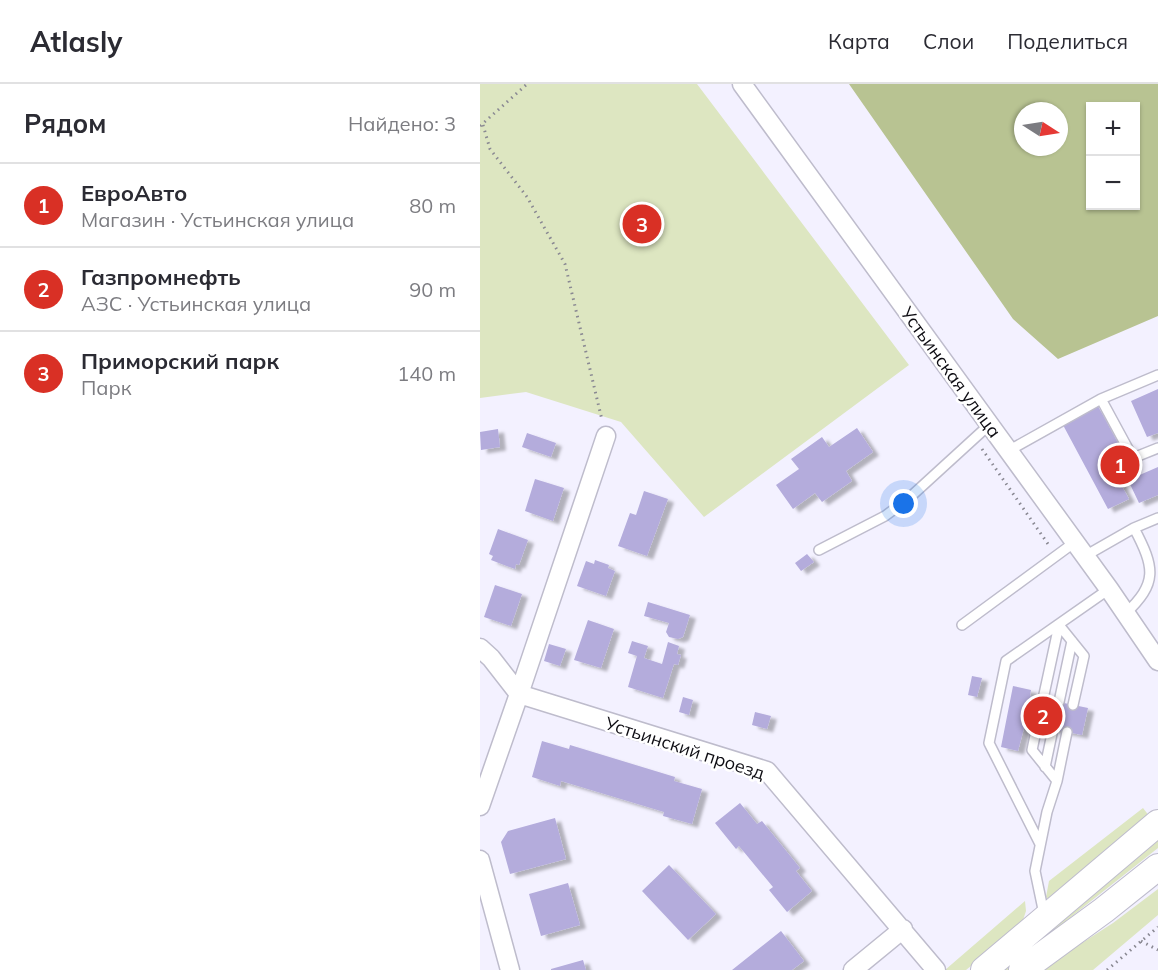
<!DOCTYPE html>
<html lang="ru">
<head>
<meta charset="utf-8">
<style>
  body { margin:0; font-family:Mulish,sans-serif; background:#f2f2f3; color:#2b2b33 }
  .controls { position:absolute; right:18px; top:18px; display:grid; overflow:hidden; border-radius:0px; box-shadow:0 2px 4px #0004 }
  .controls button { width:54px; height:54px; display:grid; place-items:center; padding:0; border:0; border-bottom:2px solid #e1e1e2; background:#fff; color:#2b2b33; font:30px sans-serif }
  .compass { position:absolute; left:534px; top:18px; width:54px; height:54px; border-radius:50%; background:#fff; box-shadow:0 2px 4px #0004; rotate:102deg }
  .you { position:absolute; left:424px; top:420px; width:21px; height:21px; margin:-15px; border:4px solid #fff; border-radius:50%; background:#1a73e8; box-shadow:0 0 0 9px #1a73e833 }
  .badge { display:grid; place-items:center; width:39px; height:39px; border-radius:50%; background:#d93025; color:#fff; font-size:20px; font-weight:700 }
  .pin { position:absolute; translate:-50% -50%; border:3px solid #fff; box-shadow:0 2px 6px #0006 }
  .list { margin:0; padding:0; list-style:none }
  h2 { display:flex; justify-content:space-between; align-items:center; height:78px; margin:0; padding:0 24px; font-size:26px }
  h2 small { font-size:20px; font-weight:400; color:#7c7c81 }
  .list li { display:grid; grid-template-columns:39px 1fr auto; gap:18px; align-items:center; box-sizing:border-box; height:84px; padding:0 24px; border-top:2px solid #e1e1e2 }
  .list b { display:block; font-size:22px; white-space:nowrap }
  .list p { margin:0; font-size:20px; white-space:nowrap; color:#7c7c81 }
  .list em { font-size:20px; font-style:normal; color:#7c7c81 }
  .map { position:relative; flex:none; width:678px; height:886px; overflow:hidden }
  header { display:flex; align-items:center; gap:36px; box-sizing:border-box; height:84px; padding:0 30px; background:#fff; border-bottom:2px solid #e1e1e2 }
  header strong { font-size:28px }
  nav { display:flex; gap:33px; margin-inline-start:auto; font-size:21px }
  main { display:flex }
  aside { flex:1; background:#fff }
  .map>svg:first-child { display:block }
  .green { fill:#dde6c1 }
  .forest { fill:#b8c392; fill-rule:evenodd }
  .building { fill:#b4acdc; filter:url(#shadow) }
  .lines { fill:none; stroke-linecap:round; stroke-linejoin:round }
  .lane-casing { stroke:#bebccc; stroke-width:12 }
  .street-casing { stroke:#bebccc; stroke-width:21 }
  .secondary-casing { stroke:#bebccc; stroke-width:28 }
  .path { stroke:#898892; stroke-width:3; stroke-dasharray:1.5 4.5; stroke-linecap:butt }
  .lane { stroke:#fff; stroke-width:9 }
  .street { stroke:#fff; stroke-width:18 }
  .secondary { stroke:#fff; stroke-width:26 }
  .labels { text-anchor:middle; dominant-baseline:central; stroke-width:5; stroke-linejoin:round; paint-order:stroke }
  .street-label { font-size:18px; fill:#0d0c12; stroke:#fff }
</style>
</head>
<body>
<header>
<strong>Atlasly</strong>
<nav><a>Карта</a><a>Слои</a><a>Поделиться</a></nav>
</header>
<main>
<aside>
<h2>Рядом<small>Найдено: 3</small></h2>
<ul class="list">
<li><span class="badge">1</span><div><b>ЕвроАвто</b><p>Магазин · Устьинская улица</p></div><em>80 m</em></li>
<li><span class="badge">2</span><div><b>Газпромнефть</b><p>АЗС · Устьинская улица</p></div><em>90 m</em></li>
<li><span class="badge">3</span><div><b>Приморский парк</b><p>Парк</p></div><em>140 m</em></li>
</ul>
</aside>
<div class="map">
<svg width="678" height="886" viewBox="0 0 678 886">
  <defs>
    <filter id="shadow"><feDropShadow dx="6" dy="3.5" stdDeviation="1.5" flood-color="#0004"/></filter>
  </defs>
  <rect width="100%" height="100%" fill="#f3f1ff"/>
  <!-- green -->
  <path class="green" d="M0 0H217L429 281 224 433 141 338 46 308 0 314Z
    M663 724 670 733 570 816 566 813 569 797Z
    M678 756V764L567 852 528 886H518L561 848Z
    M678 805V831L613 886H560L633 839Z
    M545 817 546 827 542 839 534 847 486 886H465Z"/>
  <!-- forest -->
  <path class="forest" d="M369 0H678V232L578 275 533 235ZM610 22H656V122H610ZM543 27H579V63H543Z"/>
  <!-- building -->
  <path class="building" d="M678 305V349L667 353 651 317Z
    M618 322 653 387 638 395 649 415 628 425 583 341Z
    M377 344 393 368 366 387 372 397 342 418 335 409 313 425 296 401 319 385 311 375 342 353 349 363Z
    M18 345 20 363 1 366 0 348Z
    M47 349 76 359 71 373 42 363Z
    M678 383V411L659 419 648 396Z
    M55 395 84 404 73 437 45 427Z
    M164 407 188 415 167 472 138 462 150 429 156 431Z
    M18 445 48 456 39 481 36 480 35 485 11 476 13 472 9 470Z
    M327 470 334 478 321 487 315 479Z
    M115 476 129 481 128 484 135 487 126 512 97 502 106 477 114 480Z
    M15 501 42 510 31 542 4 533Z
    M168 518 210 531 203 553 198 555 189 553 186 548 189 539 164 532Z
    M108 536 134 545 121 584 94 576Z
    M152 557 168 562 164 574 182 580 188 558 199 562 197 570 201 571 198 581 194 580 183 614 148 603 157 572 148 569Z
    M69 560 86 565 80 582 64 577Z
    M492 592 502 594 497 613 488 611Z
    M533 602 551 606 550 612 608 624 602 651 545 640 538 667 521 663Z
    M203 613 213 616 209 631 199 628Z
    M275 628 291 632 287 645 272 641Z
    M62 657 89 665 90 661 195 693 194 697 222 705 212 740 183 732 184 728 81 697 80 702 52 693Z
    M260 719 277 740 282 737 320 784 316 787 332 807 307 828 289 806 293 803 259 762 256 765 235 739Z
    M75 734 86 775 30 790 21 758 28 747Z
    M189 781 236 830 208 856 162 807Z
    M88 799 100 841 61 852 49 810Z
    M301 847 324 877 312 886H252Z
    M103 876 106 886H71V885Z"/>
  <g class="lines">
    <defs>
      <path id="lane" d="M621 315 653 374 678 364
        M528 367 621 315 678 291
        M339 466 405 432 428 415 509 341
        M605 472 654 444 678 434
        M645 530C678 499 675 484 654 444
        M482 541 595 458
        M579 541 604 572 593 621
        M563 615 579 541
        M579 618 592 557
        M557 642 552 666 577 697
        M565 683 573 645
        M560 760 509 659 526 577 629 505
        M564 830 555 787 567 728 577 697 587 648"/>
      <path id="street" d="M262 0 629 505 678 577
        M0 564 11 574 39 610
        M39 610 126 352
        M0 722 39 610 287 687 456 886
        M0 776 30 886
        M373 886 423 845"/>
      <path id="secondary" d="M504 886 678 739
        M542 886 624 826 678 783"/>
    </defs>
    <!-- lane casing -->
    <use href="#lane" class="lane-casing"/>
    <!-- street casing -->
    <use href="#street" class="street-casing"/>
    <!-- secondary casing -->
    <use href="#secondary" class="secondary-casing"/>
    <!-- path -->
    <path class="path" d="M3 41 10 65 47 113 85 180 122 336
      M0 42 47 0
      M502 365 568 460
      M661 857 678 866
      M627 886 678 843"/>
    <!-- lane -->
    <use href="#lane" class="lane"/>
    <!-- street -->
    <use href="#street" class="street"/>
    <!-- secondary -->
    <use href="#secondary" class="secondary"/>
  </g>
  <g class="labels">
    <!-- street labels -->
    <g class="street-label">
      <text transform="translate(471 288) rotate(54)">Устьинская улица</text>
      <text transform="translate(205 664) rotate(18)">Устьинский проезд</text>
    </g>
  </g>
</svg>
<div class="controls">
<button>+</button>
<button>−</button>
</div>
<svg class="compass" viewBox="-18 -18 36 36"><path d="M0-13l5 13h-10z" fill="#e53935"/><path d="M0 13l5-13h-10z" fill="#7c7c81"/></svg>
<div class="you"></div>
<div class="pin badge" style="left:640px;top:381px">1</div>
<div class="pin badge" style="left:563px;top:632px">2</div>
<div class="pin badge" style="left:162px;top:140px">3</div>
</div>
</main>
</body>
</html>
